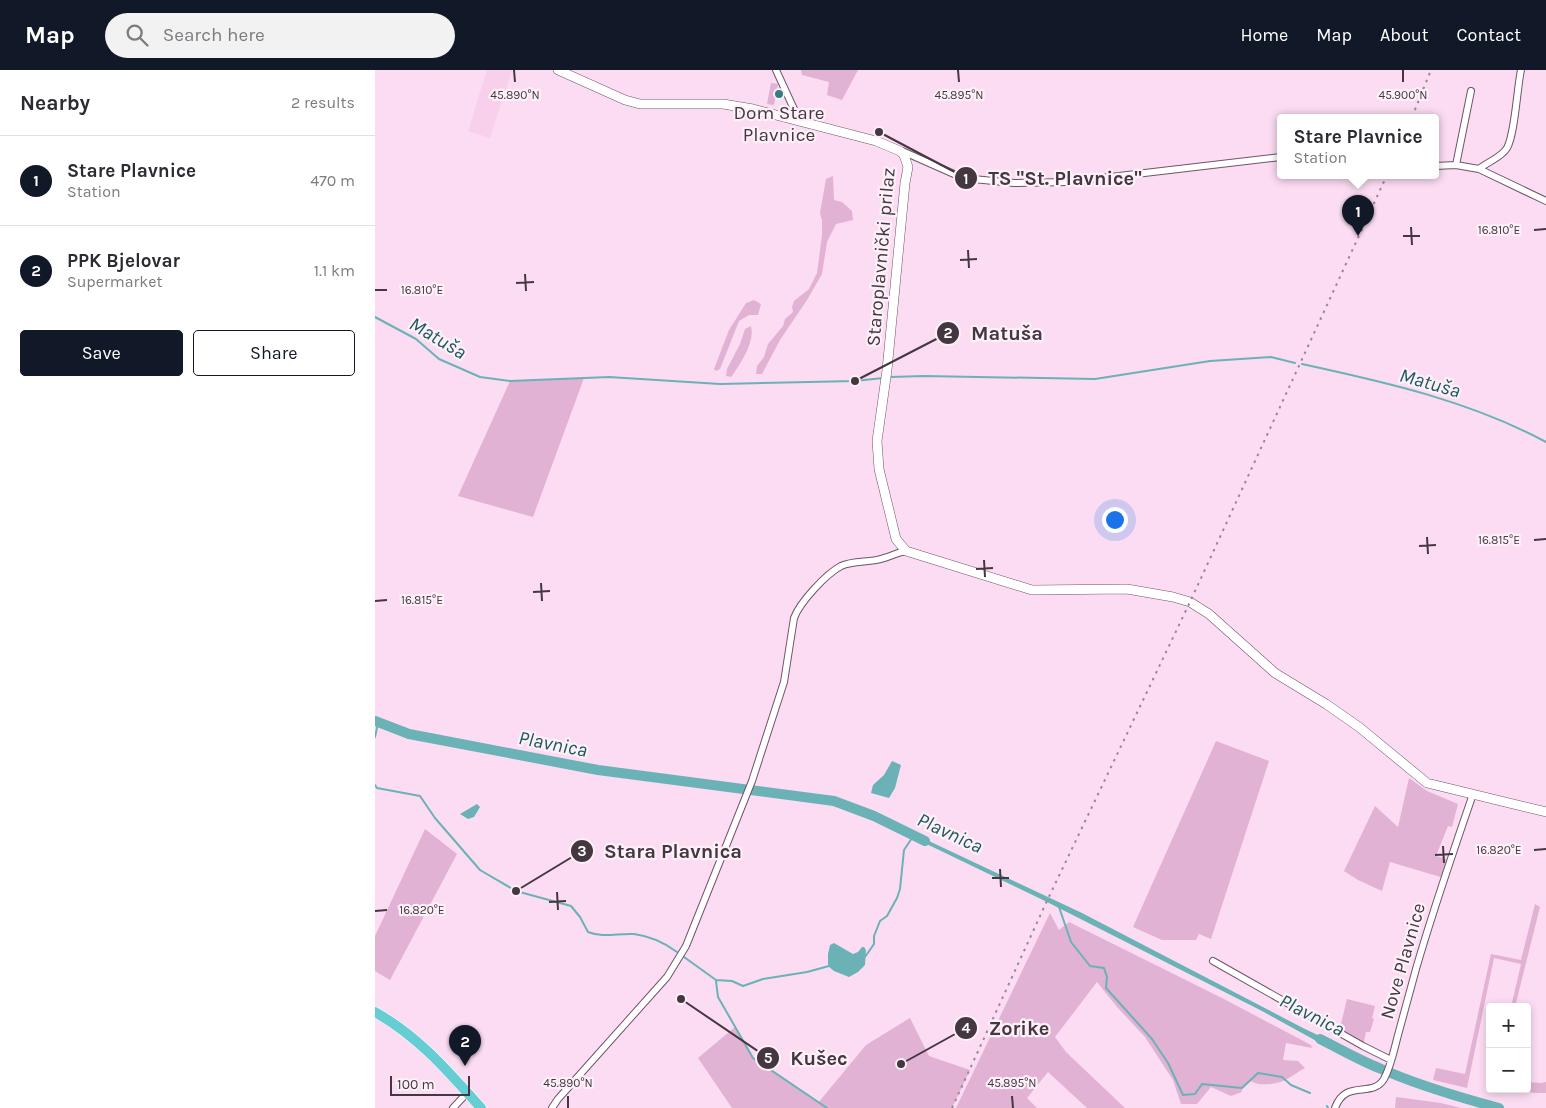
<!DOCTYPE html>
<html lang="en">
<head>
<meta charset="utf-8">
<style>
  body { margin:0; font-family:Karla,sans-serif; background:#f2f2f3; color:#2b2b33 }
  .controls { position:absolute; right:15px; bottom:15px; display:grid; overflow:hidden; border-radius:5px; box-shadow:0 2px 8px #0003 }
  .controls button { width:45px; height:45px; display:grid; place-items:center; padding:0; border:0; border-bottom:1px solid #e1e1e2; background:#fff; color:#2b2b33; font:25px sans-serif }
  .scale { position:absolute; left:15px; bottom:12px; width:80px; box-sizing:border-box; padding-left:5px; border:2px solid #443740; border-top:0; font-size:14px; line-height:18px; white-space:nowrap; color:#443740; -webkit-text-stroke:4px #fdf0f8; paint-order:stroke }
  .you { position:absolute; left:739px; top:449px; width:18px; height:18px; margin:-12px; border:4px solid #fff; border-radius:50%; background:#1a73e8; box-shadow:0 0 0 8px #1a73e833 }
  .badge { display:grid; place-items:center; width:32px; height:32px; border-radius:50%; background:#111827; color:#fff; font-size:16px; font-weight:700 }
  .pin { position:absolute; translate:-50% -41px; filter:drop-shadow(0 1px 2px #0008) }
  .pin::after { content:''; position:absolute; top:26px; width:18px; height:15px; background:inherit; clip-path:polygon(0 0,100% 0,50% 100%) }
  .popup { position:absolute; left:902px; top:44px; width:162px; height:65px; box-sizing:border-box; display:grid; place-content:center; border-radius:5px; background:#fff; filter:drop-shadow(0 1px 4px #0005); font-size:16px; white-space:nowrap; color:#7c7c81 }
  .popup b { font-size:19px; color:#2b2b33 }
  .popup::after { content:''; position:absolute; left:50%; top:100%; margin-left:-10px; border:10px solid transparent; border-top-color:#fff }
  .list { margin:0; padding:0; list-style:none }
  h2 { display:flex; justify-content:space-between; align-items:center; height:65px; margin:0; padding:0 20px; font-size:21px }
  h2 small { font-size:16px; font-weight:400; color:#7c7c81 }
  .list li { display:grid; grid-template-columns:32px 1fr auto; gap:15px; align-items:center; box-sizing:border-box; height:90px; padding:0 20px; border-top:1px solid #e1e1e2 }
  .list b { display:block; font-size:19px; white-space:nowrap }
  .list p { margin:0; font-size:16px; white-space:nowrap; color:#7c7c81 }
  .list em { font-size:16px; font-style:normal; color:#7c7c81 }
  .actions { display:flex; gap:10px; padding:15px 20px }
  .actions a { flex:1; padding:11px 0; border:1px solid #111827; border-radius:5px; text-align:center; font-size:18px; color:#111827 }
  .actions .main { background:#111827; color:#fff }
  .icon { flex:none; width:28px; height:28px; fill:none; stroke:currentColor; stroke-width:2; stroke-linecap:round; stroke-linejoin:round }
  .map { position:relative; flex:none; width:1171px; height:1038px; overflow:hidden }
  header { display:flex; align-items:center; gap:30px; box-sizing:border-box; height:70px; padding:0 25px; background:#111827; color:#fff }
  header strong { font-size:24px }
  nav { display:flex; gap:28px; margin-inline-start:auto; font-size:18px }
  .search { width:350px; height:45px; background:#f2f2f3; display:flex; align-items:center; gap:12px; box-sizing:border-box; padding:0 18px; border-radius:28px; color:#7c7c81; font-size:19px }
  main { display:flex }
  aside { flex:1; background:#fff }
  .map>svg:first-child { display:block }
  .built { fill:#f8d0eb }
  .green { fill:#e1b2d3 }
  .water { fill:#6ab2b6 }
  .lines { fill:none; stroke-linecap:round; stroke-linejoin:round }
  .stream { stroke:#6ab2b6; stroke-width:2 }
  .river { stroke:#6ab2b6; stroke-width:10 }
  .street-casing { stroke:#6f5467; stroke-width:8 }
  .secondary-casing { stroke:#6f5467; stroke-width:10 }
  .primary-casing { stroke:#fff; stroke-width:11 }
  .street { stroke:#fff; stroke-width:6 }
  .secondary { stroke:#fff; stroke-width:9 }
  .primary { stroke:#66ced2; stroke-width:10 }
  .rail { stroke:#9c8695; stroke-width:2; stroke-dasharray:2.5 5; stroke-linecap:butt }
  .ticks { fill:none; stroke:#443740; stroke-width:2 }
  .poi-dot { fill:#347d81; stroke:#fdf0f8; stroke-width:2 }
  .labels { text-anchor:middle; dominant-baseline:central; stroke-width:4.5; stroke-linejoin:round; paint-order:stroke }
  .poi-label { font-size:19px; fill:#443740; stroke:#fdf0f8 }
  .street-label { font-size:19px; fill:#443740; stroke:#fdf0f8 }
  .water-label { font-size:20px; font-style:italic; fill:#1b595c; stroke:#fdf0f8 }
  .ticks-label { font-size:12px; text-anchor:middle; fill:#443740; stroke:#fdf0f8; stroke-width:4.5; stroke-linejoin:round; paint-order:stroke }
  .leader { fill:none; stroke:#443740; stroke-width:2 }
  .callout-dot { fill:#443740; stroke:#fdf0f8; stroke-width:2 }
  .mark-label { font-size:15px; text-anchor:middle; font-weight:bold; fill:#fff }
  .callout-label { font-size:20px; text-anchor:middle; font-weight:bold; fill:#443740; stroke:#fdf0f8; stroke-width:4.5; stroke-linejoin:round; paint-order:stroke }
</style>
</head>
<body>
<header>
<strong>Map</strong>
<div class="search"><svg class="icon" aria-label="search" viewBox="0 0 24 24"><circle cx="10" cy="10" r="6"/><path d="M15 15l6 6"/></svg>Search here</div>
<nav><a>Home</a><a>Map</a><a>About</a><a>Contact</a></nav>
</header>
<main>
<aside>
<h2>Nearby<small>2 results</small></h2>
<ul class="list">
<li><span class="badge">1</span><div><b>Stare Plavnice</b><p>Station</p></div><em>470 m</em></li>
<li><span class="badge">2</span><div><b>PPK Bjelovar</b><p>Supermarket</p></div><em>1.1 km</em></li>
</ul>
<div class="actions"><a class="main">Save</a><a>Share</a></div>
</aside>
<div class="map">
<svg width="1171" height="1038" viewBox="0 0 1171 1038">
  <rect width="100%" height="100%" fill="#fcdcf2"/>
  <!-- built -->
  <path class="built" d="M112 0H137L115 68 93 61Z"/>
  <!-- green -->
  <path class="green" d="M426 0H483L467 30 452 25 454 12 427 5Z
    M396 13 403 14 399 35 392 34Z
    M458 106 459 130 467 132 477 141 478 150 461 154 452 172 447 204 432 230 405 270 387 304H381L382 296 389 287 393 274 408 256 410 249 418 242 417 237 419 231 434 219 442 203 447 165V150L445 143 451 109Z
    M379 230 386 234 383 245H374L364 251 345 299 341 301 339 299 354 260 371 233Z
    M376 256C380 273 366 292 357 306L356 307 351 306 352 299 365 274 370 259Z
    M209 308 158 447 83 426 135 311Z
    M841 671 894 691 836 869 824 864 821 870H787L758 857Z
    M1034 708 1052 721 1083 734 1077 757 1073 756 1061 786 1075 790 1069 808 1015 792 1007 821 983 810 969 801 1000 736 1023 757Z
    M50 759 82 784 15 910 0 901V866Z
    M1160 834 1165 837 1140 937H1136L1146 894 1119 888 1092 1018 1058 1010 1061 998 1090 1004 1116 884 1146 890Z
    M675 843 684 860 694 852 847 928 936 975 937 978 911 973 908 990 923 991 930 998C924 1001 918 1006 912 1009 904 1014 884 1017 876 1011L867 1018V1022L856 1026 836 1017 822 1034H806L798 1010 770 967 742 937 722 912 680 967 691 982 750 1038H712L673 1002 652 1028 662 1038H581Z
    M972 929 1000 936 997 948 999 949 995 962H991L988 976 964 962Z
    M535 948 554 986 595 1000 577 1038H357L323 988 360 957 378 988 443 1033 491 975Z
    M1152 1012 1166 1013 1171 1012V1023H1158L1149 1019H1152Z
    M1021 1027 1066 1033 1086 1038H1020Z"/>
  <!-- water -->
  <path class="water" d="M517 691 526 695 520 718 514 728 496 723 498 715 509 705Z
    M102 734 105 737 99 747 93 749 85 744Z
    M539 764 707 843 928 958 957 972V975L945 973 887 941 672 832 537 767Z
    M459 873 478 884 483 882 487 877H489L491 880 490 895 483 902 474 907 459 901 453 896V884L455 875Z"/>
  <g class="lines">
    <!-- stream -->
    <path class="stream" d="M0 247 41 269 64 289 105 307 135 311 234 307 345 314 480 311 508 308
      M927 294C1010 312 1095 331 1171 372
      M515 307 549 306 720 309 835 291 896 287 920 293
      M0 667 3 653
      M0 715 2 718 45 726 60 748 105 800 141 821 196 836 205 847 213 862C228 868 243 863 259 864 274 866 290 873 302 882
      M684 837 696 872 715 896 729 898 732 907 731 918 777 969 793 993 808 1025 820 1024 827 1014 867 1018 883 1003 907 1007 916 1015 935 1023
      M309 887 341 910 357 911 368 916 388 909 432 902 454 896
      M490 887 499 874V866L505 851 512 846 522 828 525 819 529 780 539 765
      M341 911 343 927 378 988 452 1038
      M952 1036 953 1038"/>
    <!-- river -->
    <path class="river" d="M0 651 34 664 223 700 459 731 499 746 550 771
      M945 969C965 979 984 990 1004 998 1042 1015 1083 1027 1124 1038"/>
    <defs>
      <path id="street" d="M401 0 424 50
        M527 81 588 108 639 113 693 112 906 87
        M1081 95 1096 21
        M1060 96 1081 95 1104 99 1171 131
        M1104 99C1112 92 1126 88 1132 78 1140 64 1142 18 1146 0
        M838 891 988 976 1016 990
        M78 1038 92 1023
        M177 1038 183 1029 292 907 311 876 377 711 409 612 419 548C425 532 451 504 466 496 479 490 496 493 509 488 517 486 523 482 531 481
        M960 1038C971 1008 997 1029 1009 1009 1016 996 1019 980 1023 965 1029 943 1035 921 1041 899 1058 840 1078 782 1098 724"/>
      <path id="secondary" d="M183 0 250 30 265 34H348L378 39 501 71 525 81 529 85 533 97 530 113 512 300 502 371 504 399 521 469 531 481 657 520 752 519 798 527 815 532 834 544 900 603 951 634 984 657 1052 713 1171 742"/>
      <path id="primary" d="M0 942C44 967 73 1001 106 1038"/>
    </defs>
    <!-- street casing -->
    <use href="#street" class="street-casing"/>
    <!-- secondary casing -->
    <use href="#secondary" class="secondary-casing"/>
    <!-- primary casing -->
    <use href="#primary" class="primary-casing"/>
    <!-- street -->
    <use href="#street" class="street"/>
    <!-- secondary -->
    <use href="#secondary" class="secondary"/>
    <!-- primary -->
    <use href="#primary" class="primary"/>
    <!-- rail -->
    <path class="rail" d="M1037 47 1056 0
      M577 1038 671 833 815 532 1012 105"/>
  </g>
  <!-- ticks -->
  <path class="ticks" d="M139 0 140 12M583 0 584 12M1028 0V12M1036 157 1037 175M1159 160 1171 159M1028 166H1045M593 180 594 198M585 190 602 189M150 204 151 221M141 213 159 212M0 220H12M1052 467 1053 484M1159 470 1171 469M1044 476 1061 475M609 490 610 507M601 499 618 498M166 513 167 531M158 522 175 521M0 531 12 530M1068 776 1069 793M1159 780 1171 779M1060 785 1078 784M625 799 626 817M617 808H634M182 822 183 840M174 832 191 831M0 841 12 840M193 1026V1038M637 1026 638 1038"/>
  <!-- markers -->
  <circle class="poi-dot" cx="404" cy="24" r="5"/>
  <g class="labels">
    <!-- poi labels -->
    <g class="poi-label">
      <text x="404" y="43">Dom Stare<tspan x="404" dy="22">Plavnice</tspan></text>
    </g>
    <!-- street labels -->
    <g class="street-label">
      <text transform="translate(506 187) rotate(-85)">Staroplavnički prilaz</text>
      <text transform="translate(1028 891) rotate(-74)">Nove Plavnice</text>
    </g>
    <!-- water labels -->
    <g class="water-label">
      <text transform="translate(63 268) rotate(31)">Matuša</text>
      <text transform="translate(1055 313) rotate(16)">Matuša</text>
      <text transform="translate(178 674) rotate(11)">Plavnica</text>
      <text transform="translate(575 763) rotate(25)">Plavnica</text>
      <text transform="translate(937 945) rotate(27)">Plavnica</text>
    </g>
  </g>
  <g class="ticks-label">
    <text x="140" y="29">45.890°N</text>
    <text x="584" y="29">45.895°N</text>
    <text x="1028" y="29">45.900°N</text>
    <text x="1124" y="164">16.810°E</text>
    <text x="47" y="224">16.810°E</text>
    <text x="1124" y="474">16.815°E</text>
    <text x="47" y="534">16.815°E</text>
    <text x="1124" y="784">16.820°E</text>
    <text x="47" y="844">16.820°E</text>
    <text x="193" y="1017">45.890°N</text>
    <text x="637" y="1017">45.895°N</text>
  </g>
  <!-- callouts -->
  <path class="leader" d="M504 62L591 108M480 311L573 263M141 821L207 781M526 994L591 958M306 929L393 988"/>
  <g class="callout-dot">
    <circle cx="504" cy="62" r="5"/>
    <circle cx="480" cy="311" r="5"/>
    <circle cx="141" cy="821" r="5"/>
    <circle cx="526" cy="994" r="5"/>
    <circle cx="306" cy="929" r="5"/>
    <circle cx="591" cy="108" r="12"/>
    <circle cx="573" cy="263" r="12"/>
    <circle cx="207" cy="781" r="12"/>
    <circle cx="591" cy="958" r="12"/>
    <circle cx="393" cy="988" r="12"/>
  </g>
  <g class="mark-label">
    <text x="591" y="114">1</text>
    <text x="573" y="268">2</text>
    <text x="207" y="786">3</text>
    <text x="591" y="963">4</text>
    <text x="393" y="993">5</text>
  </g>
  <g class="callout-label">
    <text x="690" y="115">TS "St. Plavnice"</text>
    <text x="632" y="270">Matuša</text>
    <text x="298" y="788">Stara Plavnica</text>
    <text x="644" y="965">Zorike</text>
    <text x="444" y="995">Kušec</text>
  </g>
</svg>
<div class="controls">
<button>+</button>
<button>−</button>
</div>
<div class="scale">100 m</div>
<div class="you"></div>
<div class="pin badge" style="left:983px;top:166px">1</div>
<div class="popup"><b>Stare Plavnice</b>Station</div>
<div class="pin badge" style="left:90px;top:996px">2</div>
</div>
</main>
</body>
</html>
